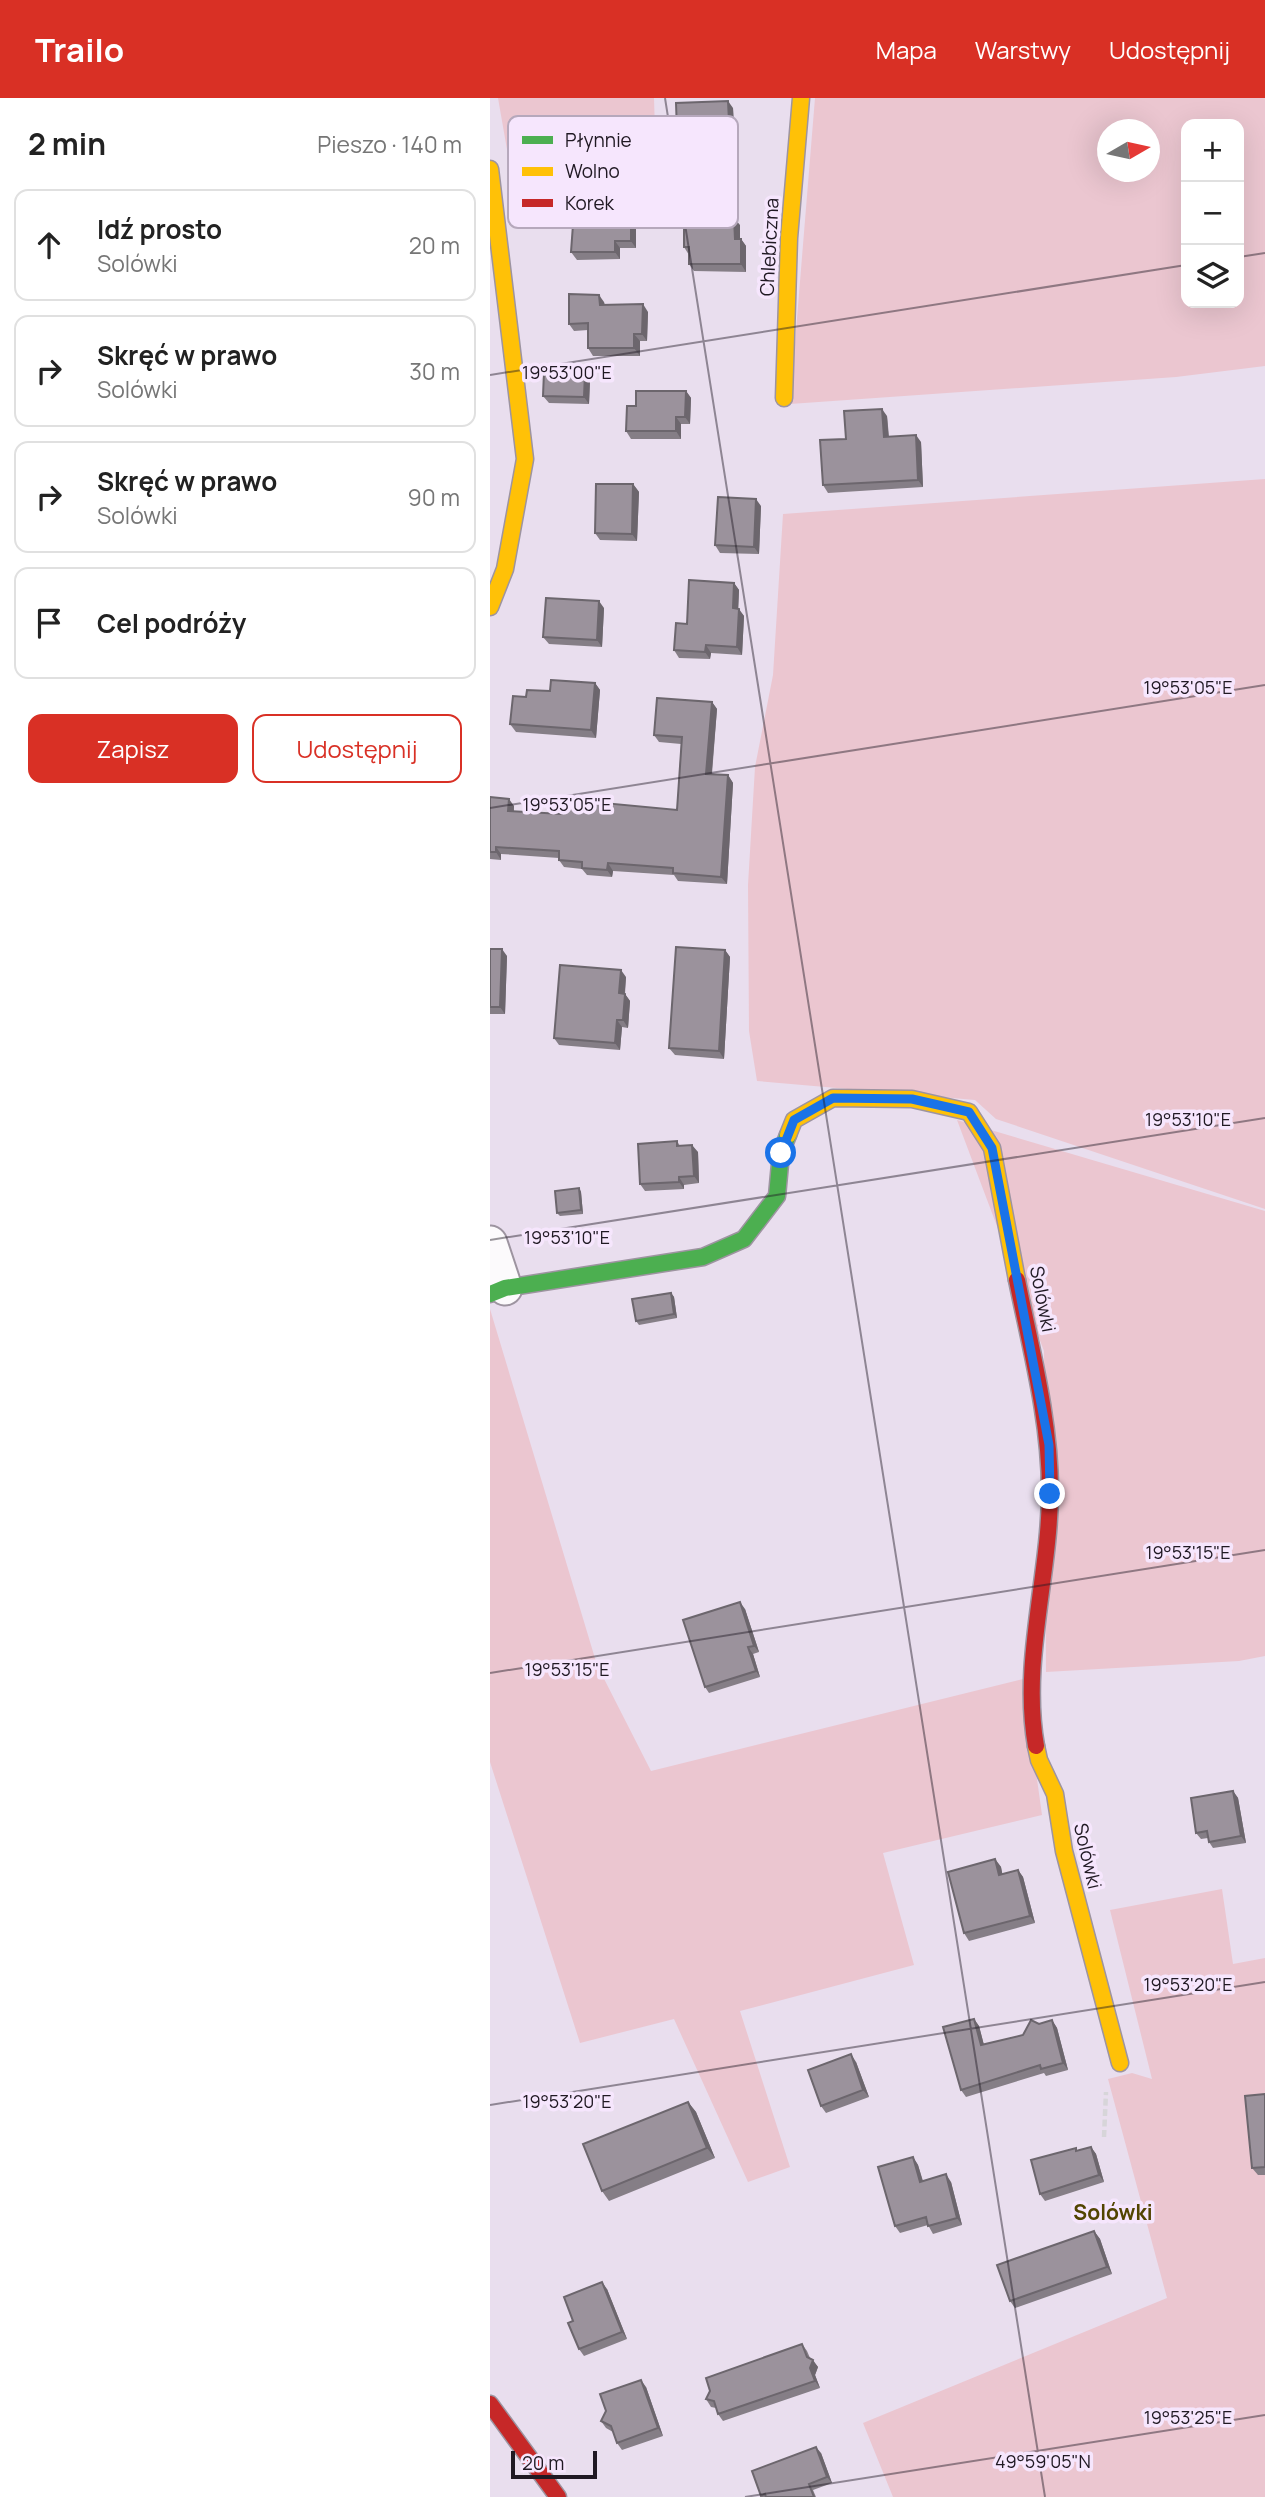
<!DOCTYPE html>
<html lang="pl">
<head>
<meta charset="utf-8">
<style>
  body { margin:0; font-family:Manrope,sans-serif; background:#f6f6f6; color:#222 }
  .controls { position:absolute; right:21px; top:21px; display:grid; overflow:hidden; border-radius:14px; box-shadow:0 7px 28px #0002 }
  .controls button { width:63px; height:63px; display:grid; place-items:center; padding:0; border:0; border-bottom:2px solid #e0e0e0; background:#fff; color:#222; font:35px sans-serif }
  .compass { position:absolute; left:607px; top:21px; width:63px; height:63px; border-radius:50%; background:#fff; box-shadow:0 7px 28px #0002; rotate:81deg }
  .scale { position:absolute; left:21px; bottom:18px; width:86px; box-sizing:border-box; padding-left:7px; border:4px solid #201923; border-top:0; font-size:19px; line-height:24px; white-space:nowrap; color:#201923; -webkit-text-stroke:5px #f6e6fd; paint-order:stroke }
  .stop { position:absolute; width:21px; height:21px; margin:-16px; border:5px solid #1a73e8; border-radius:50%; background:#fff }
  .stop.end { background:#1a73e8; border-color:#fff; box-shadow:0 2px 7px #0008 }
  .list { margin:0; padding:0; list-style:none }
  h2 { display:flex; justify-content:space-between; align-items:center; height:91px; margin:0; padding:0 28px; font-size:30px }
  h2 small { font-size:23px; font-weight:400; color:#767676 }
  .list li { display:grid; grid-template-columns:46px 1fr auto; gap:21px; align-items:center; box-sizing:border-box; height:112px; margin:0 14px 14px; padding:0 14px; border:2px solid #e0e0e0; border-radius:14px }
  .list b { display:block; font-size:26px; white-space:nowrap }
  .list p { margin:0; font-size:23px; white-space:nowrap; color:#767676 }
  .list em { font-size:23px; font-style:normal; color:#767676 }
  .actions { display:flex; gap:14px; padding:21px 28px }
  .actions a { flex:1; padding:16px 0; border:2px solid #d93025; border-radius:14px; text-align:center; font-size:24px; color:#d93025 }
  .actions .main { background:#d93025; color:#fff }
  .icon { flex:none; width:38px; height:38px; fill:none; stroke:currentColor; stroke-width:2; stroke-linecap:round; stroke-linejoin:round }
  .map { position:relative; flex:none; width:775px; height:2399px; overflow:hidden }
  header { display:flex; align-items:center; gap:42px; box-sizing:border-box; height:98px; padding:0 35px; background:#d93025; color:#fff }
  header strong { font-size:33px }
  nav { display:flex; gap:38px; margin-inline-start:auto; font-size:24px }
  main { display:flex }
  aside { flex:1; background:#fff }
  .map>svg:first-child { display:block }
  .green { fill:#ebc6d0; fill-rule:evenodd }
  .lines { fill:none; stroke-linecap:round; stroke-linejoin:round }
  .street-casing { stroke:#9d94a0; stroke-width:37 }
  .fast-casing { stroke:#9d94a0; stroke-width:19 }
  .slow-casing { stroke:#9d94a0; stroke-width:19 }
  .jam-casing { stroke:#9d94a0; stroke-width:19 }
  .path { stroke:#d7d5d9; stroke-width:4.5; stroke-dasharray:7 3.5; stroke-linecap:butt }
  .street { stroke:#fcfafc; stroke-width:33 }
  .fast { stroke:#4caf50; stroke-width:16 }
  .slow { stroke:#ffc107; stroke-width:16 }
  .jam { stroke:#c62828; stroke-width:16 }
  .wall { fill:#857e86 }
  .shaded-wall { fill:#6c666d }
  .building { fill:#9b929c; stroke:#6c666d; stroke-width:2 }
  .route { stroke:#1a73e8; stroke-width:9 }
  .ticks { fill:none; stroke:#201923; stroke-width:2; stroke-opacity:0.45 }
  .labels { text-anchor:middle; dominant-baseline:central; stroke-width:7; stroke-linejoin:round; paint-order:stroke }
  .street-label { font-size:19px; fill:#201923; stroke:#f6e6fd }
  .neighbourhood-label { font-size:21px; font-weight:bold; fill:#524401; stroke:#f6e6fd }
  .key { fill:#f6e6fd; stroke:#b6a8bc; stroke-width:2 }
  .key-label { font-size:19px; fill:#201923 }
  .ticks-label { font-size:18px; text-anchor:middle; fill:#201923; stroke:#f6e6fd; stroke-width:7; stroke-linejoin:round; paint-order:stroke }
</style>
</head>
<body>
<header>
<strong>Trailo</strong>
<nav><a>Mapa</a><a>Warstwy</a><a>Udostępnij</a></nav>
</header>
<main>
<aside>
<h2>2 min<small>Pieszo · 140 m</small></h2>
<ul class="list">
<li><svg class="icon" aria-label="ahead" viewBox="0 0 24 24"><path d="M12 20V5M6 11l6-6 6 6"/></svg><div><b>Idź prosto</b><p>Solówki</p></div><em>20 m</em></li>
<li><svg class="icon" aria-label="right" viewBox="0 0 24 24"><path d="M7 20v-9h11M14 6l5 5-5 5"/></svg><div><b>Skręć w prawo</b><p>Solówki</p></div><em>30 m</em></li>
<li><svg class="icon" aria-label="right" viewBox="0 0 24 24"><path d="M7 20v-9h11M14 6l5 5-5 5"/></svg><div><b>Skręć w prawo</b><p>Solówki</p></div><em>90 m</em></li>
<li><svg class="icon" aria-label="arrive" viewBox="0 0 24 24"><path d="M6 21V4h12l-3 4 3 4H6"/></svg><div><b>Cel podróży</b></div></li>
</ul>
<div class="actions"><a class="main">Zapisz</a><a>Udostępnij</a></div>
</aside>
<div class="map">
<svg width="775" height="2399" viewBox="0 0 775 2399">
  <rect width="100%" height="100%" fill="#e9deee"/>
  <!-- green -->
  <path class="green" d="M8 0H164L167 100 26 103Z
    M325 0H775V268L686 279 300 306ZM696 26H749V205H696ZM618 32H660V74H618Z
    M775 381V1111L506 1021 485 1002 267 983 259 933 258 787 265 669 283 577 293 416Z
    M467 1022 775 1113V1558L749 1563 556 1574 554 1253Z
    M0 1211 107 1567 161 1673 533 1581 552 1717 393 1755 424 1867 250 1913 300 2069 258 2084 184 1921 90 1945 0 1664Z
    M732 1791 743 1866 775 1860V2399H403L373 2325 677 2200 618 1981 642 1975 662 1981 620 1812Z"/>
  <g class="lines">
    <defs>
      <path id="street" d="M0 1145 15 1190"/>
      <path id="fast" d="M0 1196 15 1190 213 1159 254 1141 287 1098 291 1055 298 1037"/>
      <path id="slow" d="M0 71 35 361 15 471 0 509
        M294 300 299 140 311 0
        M298 1037 304 1022 343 1000 422 1001 479 1014 502 1050 527 1182
        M546 1648 549 1662 565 1696 574 1753 630 1965"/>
      <path id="jam" d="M527 1182C541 1251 560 1322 560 1393 560 1478 531 1563 546 1648
        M0 2306 68 2399"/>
    </defs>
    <!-- street casing -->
    <use href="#street" class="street-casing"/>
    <!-- fast casing -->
    <use href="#fast" class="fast-casing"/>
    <!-- slow casing -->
    <use href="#slow" class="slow-casing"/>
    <!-- jam casing -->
    <use href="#jam" class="jam-casing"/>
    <!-- path -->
    <path class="path" d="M614 2039 616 1994"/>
    <!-- street -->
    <use href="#street" class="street"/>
    <!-- fast -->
    <use href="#fast" class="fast"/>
    <!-- slow -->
    <use href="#slow" class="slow"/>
    <!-- jam -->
    <use href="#jam" class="jam"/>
  </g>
  <!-- wall -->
  <path class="wall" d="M243 10 245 50H235L236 67 193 69 188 62Z
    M146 120V150H130V161L87 162 81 154Z
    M250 127V141H251L256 148V174L204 173 199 166V157L194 149Z
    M114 204 115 207 158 214 157 243H150V258H103L98 250V232L84 233 79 226Z
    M100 282 99 306 59 305 53 298Z
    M196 293 201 300 200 326H191V341H141L136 333 146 308Z
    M397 318 399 338 431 344 433 389 338 395 333 387 356 341Z
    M143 386 149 394 147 443 110 442 105 435Z
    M271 408 269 456 230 455 225 447Z
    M244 485 249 492 248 511 254 518 252 557 221 555 220 561 189 560 184 552 197 526Z
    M114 510 112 549 59 546 53 539Z
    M105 585 110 592 106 640 26 634 20 626 60 593Z
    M222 604 227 611 222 676 238 677 243 685 237 786 188 783 184 777 123 773 122 779 97 777 92 771 74 769 69 762V760L11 756V762L0 761V699L24 708V713L72 716 187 712 191 646 169 644 164 637Z
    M0 851 17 858 15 916H0Z
    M235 852 240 859 234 961 185 957 179 950Z
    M136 879 135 896 140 903 138 930 132 929 130 952 69 947 64 940Z
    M187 1043 190 1048 208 1054 209 1085 194 1087V1091L155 1093 150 1086Z
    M89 1090 91 1094 93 1116 70 1118 67 1115Z
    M181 1195 184 1199 187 1220 149 1227 146 1223Z
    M255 1511 269 1554 263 1556 270 1579 219 1595 215 1589Z
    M743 1693 748 1700 756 1745 723 1750 719 1744 718 1740 711 1741 706 1735Z
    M505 1761 511 1769 512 1776 528 1772 533 1779 545 1825 479 1843 474 1835Z
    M484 1921 489 1928 494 1947 533 1937 549 1926 562 1922 567 1930 578 1972 556 1978 554 1975 476 1999 471 1992Z
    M366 1964 379 1999 336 2015 331 2008Z
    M775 1996V2077H768L762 2070Z
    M198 2004 206 2014 225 2060 119 2103 112 2093Z
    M601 2049 606 2056 614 2084 555 2103 550 2096 588 2053Z
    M423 2059 428 2067 433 2083 461 2084 472 2127 443 2136 438 2127 410 2135 405 2128Z
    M604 2133 610 2141 622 2176 525 2210 520 2203Z
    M117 2191 137 2241 94 2258 89 2251 83 2223Z
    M312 2246 317 2253 320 2260 328 2269 325 2277 330 2290 233 2323 228 2316 226 2310 221 2309 216 2301Z
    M156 2289 173 2338 132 2352 127 2345 123 2334 116 2330 111 2323Z
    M331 2355 342 2385 323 2392 326 2399H272L271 2398Z"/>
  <!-- shaded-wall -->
  <path class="shaded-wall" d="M238 3 243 10 245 50 240 43Z
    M230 43 235 50 236 67 231 60Z
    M141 112 146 120V150L141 143Z
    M244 120 250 127V148L245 141Z
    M251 141 256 148V174L251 166Z
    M125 143 130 150V161L125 154Z
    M109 197 114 204 115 214 110 207Z
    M153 206 158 214 157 243 152 236Z
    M144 236 150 243V258L144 250Z
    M95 275 100 282 99 306 94 299Z
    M196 293 201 300 200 326 195 319Z
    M392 311 397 318 399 346 394 339Z
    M186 319 191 326V341L186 333Z
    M426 337 431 344 433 389 428 382Z
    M143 386 149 394 147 443 142 436Z
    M266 401 271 408 269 456 264 449Z
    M244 485 249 492 248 517 243 510Z
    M109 503 114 510 112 549 107 542Z
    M249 511 254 518 252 557 247 549Z
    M216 547 221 555 220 561 215 554Z
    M105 585 110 592 106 640 101 632Z
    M222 604 227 611 221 683 216 676Z
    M238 677 243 685 237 786 231 779Z
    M19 701 24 708 23 720 18 713Z
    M6 749 11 756V762L6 754Z
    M118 765 123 773 122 779 117 772Z
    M12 851 17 858 15 916 10 909Z
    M235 852 240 859 234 961 229 953Z
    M131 872 136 879 134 903 129 895Z
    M135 896 140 903 138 930 133 922Z
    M127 922 132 929 130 952 125 945Z
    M202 1047 208 1054 209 1085 204 1078Z
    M189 1079 194 1087V1091L189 1084Z
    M89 1090 91 1094 93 1116 91 1112Z
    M181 1195 184 1199 187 1220 184 1216Z
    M250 1504 255 1511 269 1554 264 1548Z
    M258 1549 263 1556 270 1579 266 1573Z
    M743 1693 748 1700 756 1745 751 1738Z
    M505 1761 511 1769 514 1784 509 1777Z
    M528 1772 533 1779 545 1825 540 1818Z
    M484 1921 489 1928 496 1955 491 1947Z
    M562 1922 567 1930 578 1972 573 1965Z
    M361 1956 366 1964 379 1999 373 1992Z
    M198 2004 206 2014 225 2060 217 2050Z
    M601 2049 606 2056 614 2084 609 2077Z
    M423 2059 428 2067 435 2091 430 2084Z
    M456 2076 461 2084 472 2127 467 2120Z
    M604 2133 610 2141 622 2176 617 2169Z
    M112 2184 117 2191 137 2241 132 2234Z
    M323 2262 328 2269 325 2277 330 2290 325 2283 320 2270Z
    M151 2282 156 2289 173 2338 168 2330Z
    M326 2349 331 2355 342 2385 337 2379Z"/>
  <!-- building -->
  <path class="building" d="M238 3 240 43H230L231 60 188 62 186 5Z
    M141 112V143H125V154H81L84 113Z
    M194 120H244L245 141H251V166H199V149H194Z
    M79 196 109 197 110 207 153 206 152 236H144V250H98V225L79 226Z
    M54 274 95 275 94 299 53 298Z
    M146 293H196L195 319H186V333H136L137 308H146Z
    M392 311 394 339 426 337 428 382 333 387 330 342 356 341 354 313Z
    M106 386H143L142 436 105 435Z
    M228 399 266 401 264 449 225 447Z
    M199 482 244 485 243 510 249 511 247 549 216 547 215 554 184 552 186 525 197 526Z
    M56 500 109 503 107 542 53 539Z
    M61 582 105 585 101 632 20 626 23 598 36 599 37 592 60 593Z
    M167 600 222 604 216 676 238 677 231 779 183 775V770L118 765 117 772 92 770V764L69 762V753L6 749V754H0V699L19 701 18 713 72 716V705H81L82 702 187 712 192 639 164 637Z
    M186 849 235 852 229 953 179 950Z
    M0 851H12L10 909H0Z
    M70 867 131 872 129 895 135 896 133 922H127L125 945 64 940Z
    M187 1043V1048L202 1047 204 1078 189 1079V1084L150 1086 148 1046Z
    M89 1090 91 1112 67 1115 65 1093Z
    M181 1195 184 1216 146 1223 142 1201Z
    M250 1504 264 1548 258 1549 266 1573 215 1589 193 1522Z
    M743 1693 751 1738 719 1744 717 1733 706 1735 701 1700Z
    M505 1761 509 1777 528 1772 540 1818 474 1835 458 1774Z
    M484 1921 491 1947 533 1937 541 1922 549 1926 562 1922 573 1965 551 1971 550 1967 471 1992 453 1929Z
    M361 1956 373 1992 331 2008 318 1972Z
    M775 1996V2069L762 2070 755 1998Z
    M198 2004 217 2050 112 2093 93 2046Z
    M601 2049 609 2077 550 2096 541 2062 586 2050V2053Z
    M423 2059 430 2084 456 2076 467 2120 438 2128 436 2119 405 2128 388 2069Z
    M604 2133 617 2169 520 2203 507 2167Z
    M112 2184 132 2234 89 2251 78 2225 83 2223 74 2199Z
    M312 2246 317 2259 323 2262 320 2270 325 2283 228 2316 224 2303 216 2301 220 2293 216 2280Z
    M151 2282 168 2330 127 2345 121 2328 111 2323 116 2313 110 2296Z
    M326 2349 337 2379 319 2386 324 2399H276L275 2396 271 2398 262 2373Z"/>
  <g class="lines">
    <!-- route -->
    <path class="route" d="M291 1055 304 1022 343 1000 422 1001 479 1014 502 1050 559 1347 560 1396"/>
  </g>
  <!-- ticks -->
  <path class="ticks" d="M175 0 555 2399M749 159 775 155M0 277 696 167M0 710 775 587M0 1142 775 1020M0 1575 775 1452M0 2007 775 1884M255 2399 775 2317"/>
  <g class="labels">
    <!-- street labels -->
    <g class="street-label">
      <text transform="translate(279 149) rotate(-87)">Chlebiczna</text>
      <text transform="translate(553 1201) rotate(79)">Solówki</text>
      <text transform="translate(598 1758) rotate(77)">Solówki</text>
    </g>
    <!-- neighbourhood labels -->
    <g class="neighbourhood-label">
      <text x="623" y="2114">Solówki</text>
    </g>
  </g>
  <!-- legend -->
  <rect x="18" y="18" width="230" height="112" rx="10" class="key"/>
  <rect x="32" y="38" width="31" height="8" fill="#4caf50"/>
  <rect x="32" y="69" width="31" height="9" fill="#ffc107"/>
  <rect x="32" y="101" width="31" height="8" fill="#c62828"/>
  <g class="key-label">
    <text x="75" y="49">Płynnie</text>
    <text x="75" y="80">Wolno</text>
    <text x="75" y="112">Korek</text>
  </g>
  <g class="ticks-label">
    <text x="77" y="281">19°53'00"E</text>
    <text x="698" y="596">19°53'05"E</text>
    <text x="77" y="713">19°53'05"E</text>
    <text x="698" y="1028">19°53'10"E</text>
    <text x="77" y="1146">19°53'10"E</text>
    <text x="698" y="1461">19°53'15"E</text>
    <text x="77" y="1578">19°53'15"E</text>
    <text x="698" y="1893">19°53'20"E</text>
    <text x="77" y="2010">19°53'20"E</text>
    <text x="698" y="2326">19°53'25"E</text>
    <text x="553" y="2370">49°59'05"N</text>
  </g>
</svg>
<div class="controls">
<button>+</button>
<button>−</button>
<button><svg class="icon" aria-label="layers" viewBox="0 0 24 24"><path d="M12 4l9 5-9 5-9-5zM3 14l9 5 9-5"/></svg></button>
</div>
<svg class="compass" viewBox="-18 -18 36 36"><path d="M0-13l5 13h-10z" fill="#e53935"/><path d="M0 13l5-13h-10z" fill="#767676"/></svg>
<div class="scale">20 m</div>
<div class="stop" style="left:291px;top:1055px"></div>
<div class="stop end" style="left:560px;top:1396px"></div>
</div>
</main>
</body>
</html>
